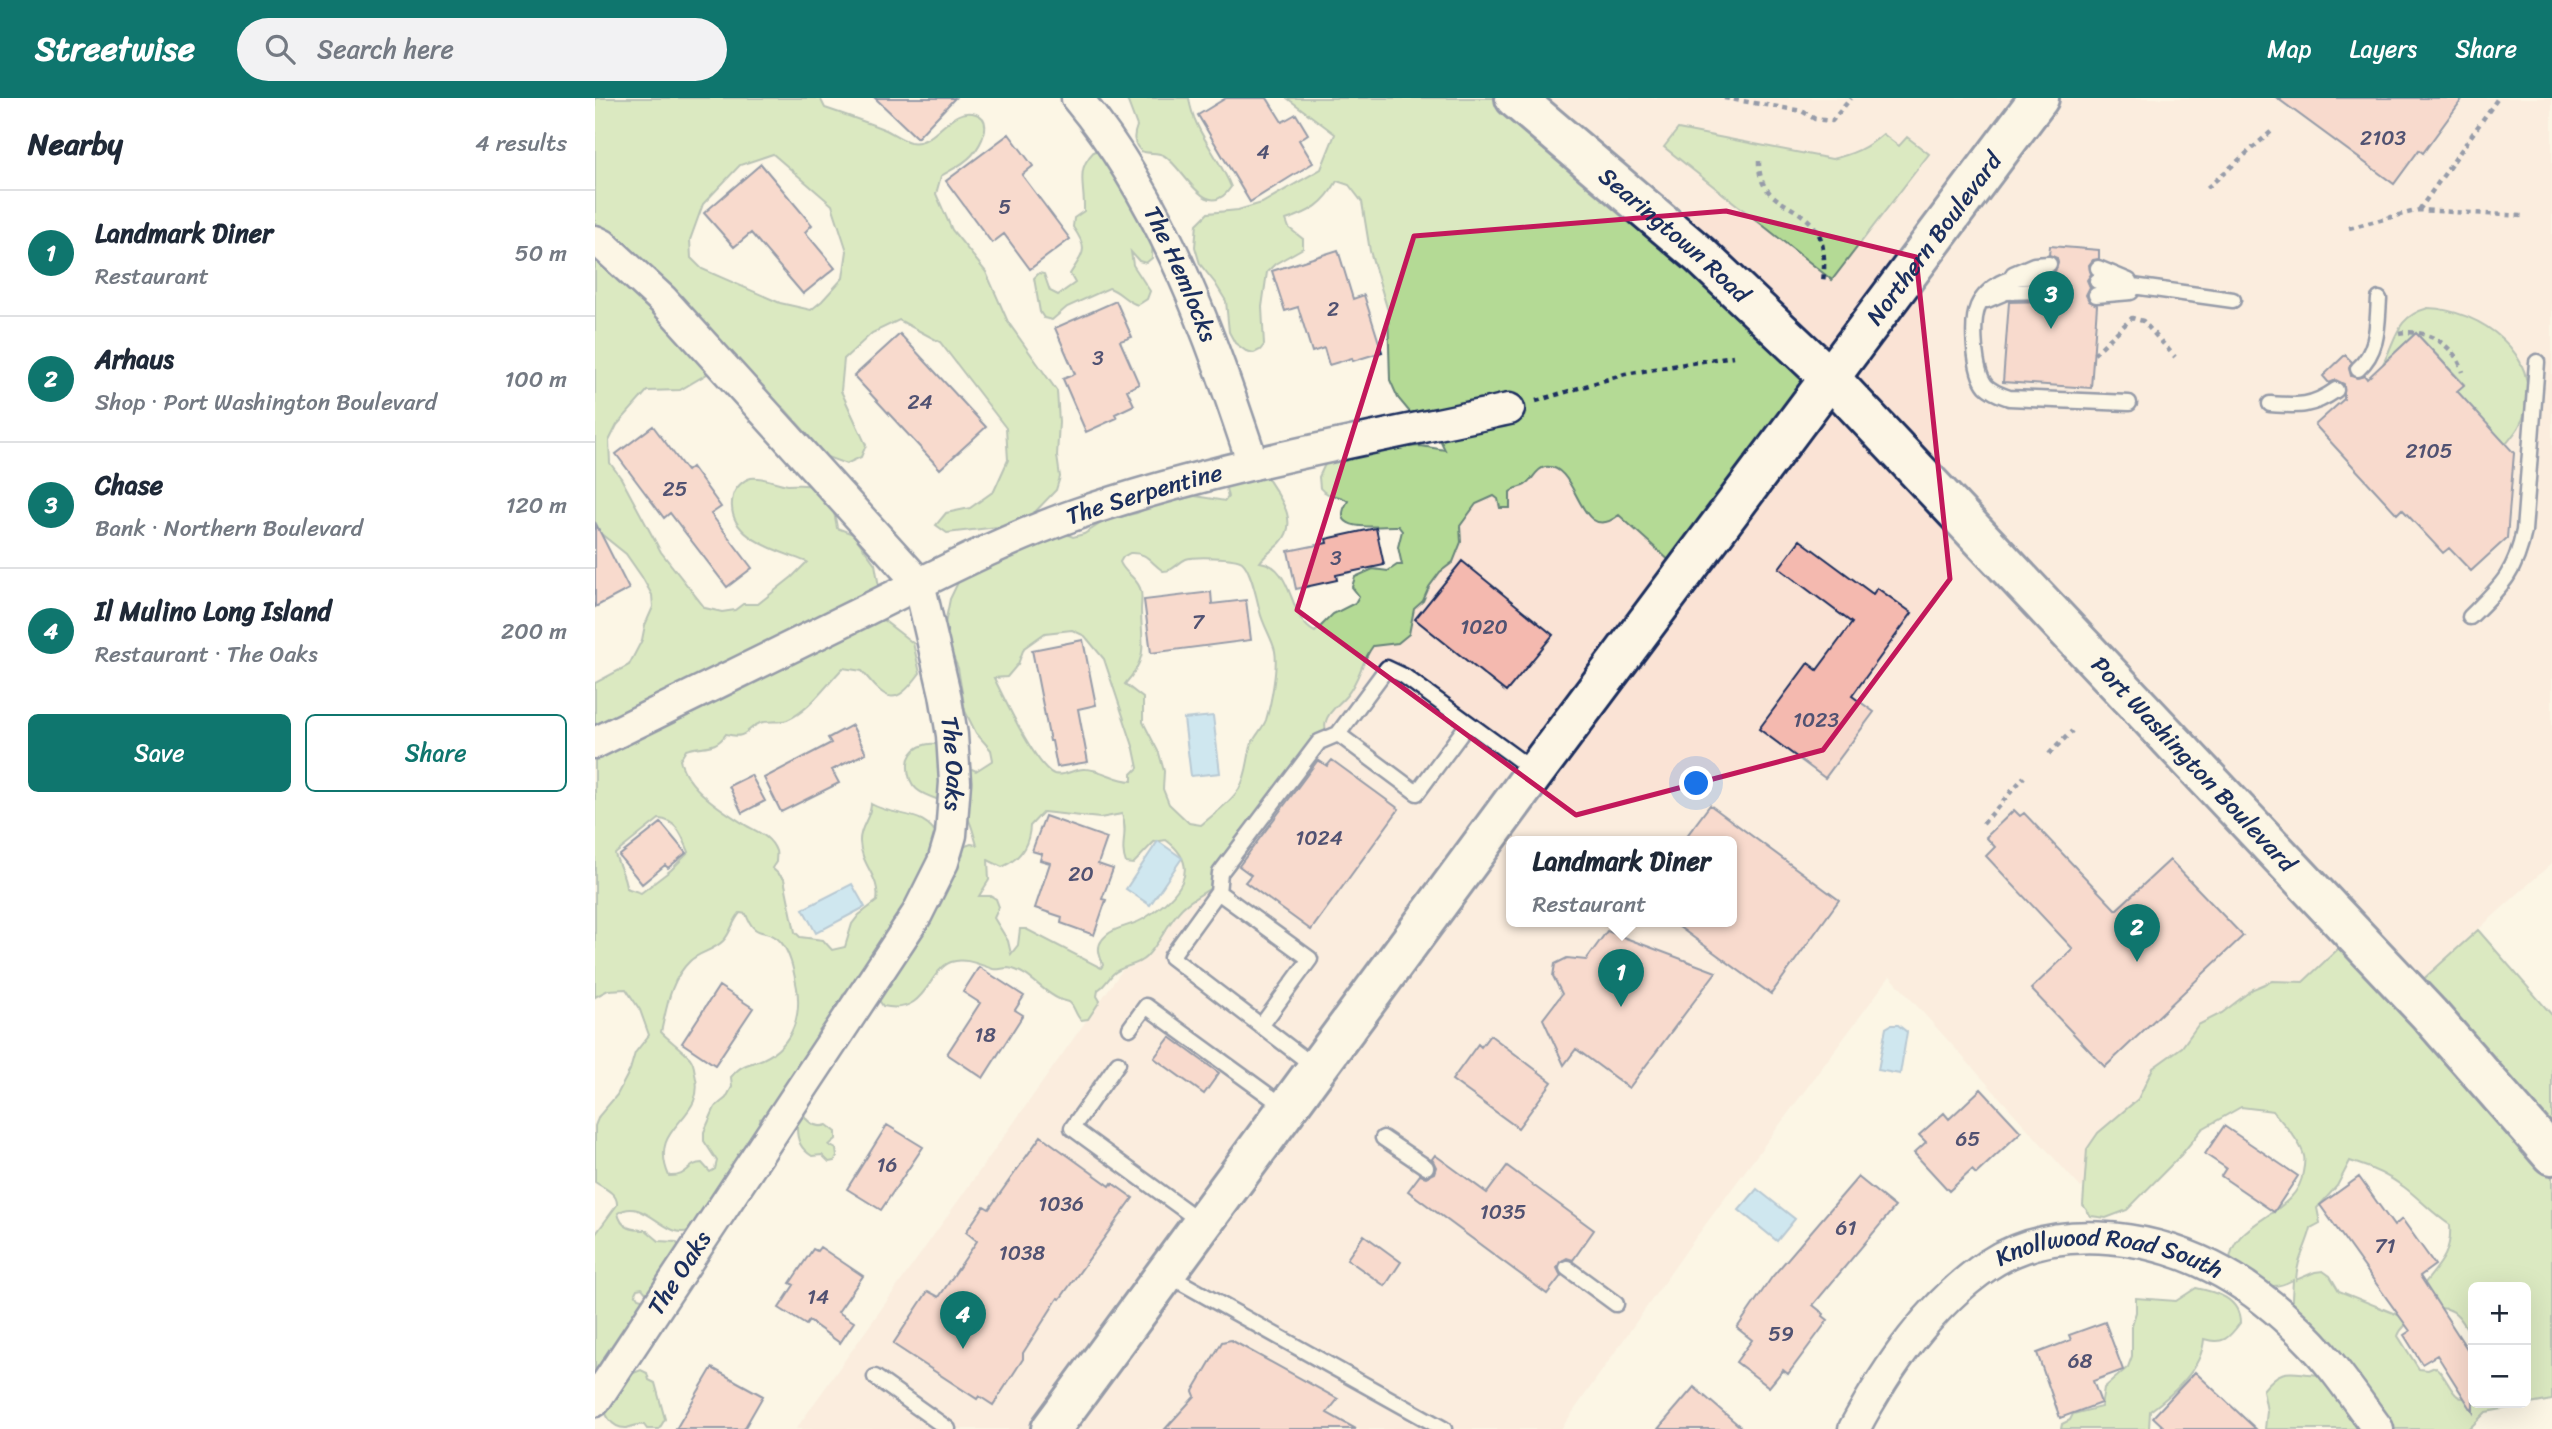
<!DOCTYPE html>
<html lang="en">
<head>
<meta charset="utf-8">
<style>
  body { margin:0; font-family:Sriracha,sans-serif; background:#f2f2f3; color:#1f2937 }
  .controls { position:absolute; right:21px; bottom:21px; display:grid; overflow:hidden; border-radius:10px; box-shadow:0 7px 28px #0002 }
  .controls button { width:63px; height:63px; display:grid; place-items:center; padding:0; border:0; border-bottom:2px solid #e0e1e3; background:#fff; color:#1f2937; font:35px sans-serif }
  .you { position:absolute; left:1102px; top:686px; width:24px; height:24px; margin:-18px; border:5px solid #fff; border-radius:50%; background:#1a73e8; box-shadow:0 0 0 10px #1a73e833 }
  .badge { display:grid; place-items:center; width:46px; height:46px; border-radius:50%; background:#0f766e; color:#fff; font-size:23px; font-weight:700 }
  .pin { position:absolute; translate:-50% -58px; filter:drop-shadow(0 2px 4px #0008) }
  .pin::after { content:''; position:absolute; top:37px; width:24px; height:21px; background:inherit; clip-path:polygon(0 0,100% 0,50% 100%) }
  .popup { position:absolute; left:911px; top:738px; width:231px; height:91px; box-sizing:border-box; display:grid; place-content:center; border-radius:10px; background:#fff; filter:drop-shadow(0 2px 5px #0005); font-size:23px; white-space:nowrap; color:#747a83 }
  .popup b { font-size:26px; color:#1f2937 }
  .popup::after { content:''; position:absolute; left:50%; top:100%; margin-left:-14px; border:14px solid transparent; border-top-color:#fff }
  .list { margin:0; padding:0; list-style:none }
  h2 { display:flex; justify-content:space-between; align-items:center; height:91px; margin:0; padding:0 28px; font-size:30px }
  h2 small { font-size:23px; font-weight:400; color:#747a83 }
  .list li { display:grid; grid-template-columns:46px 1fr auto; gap:21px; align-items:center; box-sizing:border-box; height:126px; padding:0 28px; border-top:2px solid #e0e1e3 }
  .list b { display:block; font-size:26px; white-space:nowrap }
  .list p { margin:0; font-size:23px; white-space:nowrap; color:#747a83 }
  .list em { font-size:23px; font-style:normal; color:#747a83 }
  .actions { display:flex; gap:14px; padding:21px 28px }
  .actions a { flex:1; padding:16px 0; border:2px solid #0f766e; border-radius:10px; text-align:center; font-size:24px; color:#0f766e }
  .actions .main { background:#0f766e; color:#fff }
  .icon { flex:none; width:38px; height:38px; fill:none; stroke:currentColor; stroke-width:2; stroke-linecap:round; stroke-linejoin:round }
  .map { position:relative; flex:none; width:1957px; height:1331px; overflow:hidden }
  header { display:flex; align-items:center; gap:42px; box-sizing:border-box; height:98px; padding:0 35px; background:#0f766e; color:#fff }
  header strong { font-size:33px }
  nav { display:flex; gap:38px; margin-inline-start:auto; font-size:24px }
  .search { width:490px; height:63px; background:#f2f2f3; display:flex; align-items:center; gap:18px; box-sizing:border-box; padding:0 24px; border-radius:38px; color:#747a83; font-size:26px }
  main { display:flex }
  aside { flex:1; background:#fff }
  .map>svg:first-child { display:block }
  .built { fill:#fae3d5; fill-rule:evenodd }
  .green { fill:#b4da95; stroke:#68847a; stroke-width:2; fill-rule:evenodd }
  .water { fill:#9ad5fb; stroke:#6793bc; stroke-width:2 }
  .building { fill:#f4b9af; stroke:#1b2f5e; stroke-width:2 }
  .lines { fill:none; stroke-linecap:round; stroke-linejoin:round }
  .lane-casing { stroke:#1b2f5e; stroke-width:19 }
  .street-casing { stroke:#1b2f5e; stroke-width:35 }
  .primary-casing { stroke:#1b2f5e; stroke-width:44 }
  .path { stroke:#1b2f5e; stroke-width:4.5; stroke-dasharray:5 5; stroke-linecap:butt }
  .lane { stroke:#fcf5e5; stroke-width:14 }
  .street { stroke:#fcf5e5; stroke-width:30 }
  .primary { stroke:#fcf5e5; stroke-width:38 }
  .marked { fill:none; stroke:#c2185b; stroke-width:5; stroke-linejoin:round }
  .labels { text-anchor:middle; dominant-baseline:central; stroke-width:7; stroke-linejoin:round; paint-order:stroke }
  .number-label { font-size:21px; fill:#515272 }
  .street-label { font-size:24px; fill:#1b2f5e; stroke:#fcf5e5 }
</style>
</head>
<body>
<header>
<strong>Streetwise</strong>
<div class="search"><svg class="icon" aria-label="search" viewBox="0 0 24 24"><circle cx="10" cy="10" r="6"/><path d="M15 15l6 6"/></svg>Search here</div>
<nav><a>Map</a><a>Layers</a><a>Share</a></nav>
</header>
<main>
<aside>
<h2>Nearby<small>4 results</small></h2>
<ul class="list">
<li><span class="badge">1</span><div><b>Landmark Diner</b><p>Restaurant</p></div><em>50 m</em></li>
<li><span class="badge">2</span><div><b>Arhaus</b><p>Shop · Port Washington Boulevard</p></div><em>100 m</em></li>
<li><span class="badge">3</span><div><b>Chase</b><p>Bank · Northern Boulevard</p></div><em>120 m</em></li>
<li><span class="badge">4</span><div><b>Il Mulino Long Island</b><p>Restaurant · The Oaks</p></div><em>200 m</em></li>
</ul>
<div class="actions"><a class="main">Save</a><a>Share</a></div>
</aside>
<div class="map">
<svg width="1957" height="1331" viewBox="0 0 1957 1331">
  <rect width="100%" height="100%" fill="#fcf5e5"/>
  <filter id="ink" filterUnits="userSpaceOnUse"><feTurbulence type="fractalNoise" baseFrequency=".0143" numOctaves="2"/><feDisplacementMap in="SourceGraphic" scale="14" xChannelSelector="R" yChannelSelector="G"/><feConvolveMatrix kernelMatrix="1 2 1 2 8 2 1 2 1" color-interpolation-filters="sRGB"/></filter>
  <g filter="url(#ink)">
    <!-- built -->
    <path class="built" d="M920 0H1957V765L1814 894 1759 837 1486 1090 1295 878 1093 1150 966 1331H201L528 871 539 868 552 858 934 334ZM916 743H1136V823H916Z"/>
    <!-- green -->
    <path class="green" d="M0 0H225L230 10C251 17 271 24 291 32 299 36 307 42 315 44 342 49 354 7 381 16 400 22 385 48 377 57 369 66 356 72 346 78L341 96 357 132 391 174 413 224 462 293 464 324 462 358 465 379 461 392 439 415 421 426 443 424 478 439 489 436 511 422 542 415 569 401 594 397 630 403 633 399 629 382 667 371C678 392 708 421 685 445 678 452 671 456 665 464 700 469 692 520 720 534L738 516 760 505 764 498 757 489 760 479 778 471 793 473 802 467H807L803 449 807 433 803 428C786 427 731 437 753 403 744 396 733 400 725 390L724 379 732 362 794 350 826 348 850 352 843 337 818 318 803 300 795 282 793 213 775 153 767 104 754 87 742 83C729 106 716 114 691 122L694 130 708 141V150L680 166 672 174 667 209 669 247 665 252 659 255 651 253 640 245 634 234 631 203 620 185 605 166 600 149 602 126 613 115 643 112 667 105 726 71 740 36 692 0H920L1235 280 1088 475 1024 417C982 450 985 364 950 369 940 371 938 383 930 387 924 390 920 389 915 394V410H905L903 401 899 398 881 406 865 428 866 444 858 464 845 474 834 489 828 503 819 511 814 536 803 545 778 548C766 564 765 581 752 597 745 606 734 612 731 623 729 629 730 633 734 638 711 670 692 706 663 732L652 729 645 734C645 744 647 757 642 766 631 787 603 794 587 810 573 824 565 845 551 859 541 869 527 867 518 876 512 882 511 887 503 892L502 898 505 903 493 921 486 922C480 917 480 908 474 904 471 903 466 902 464 901 446 893 434 873 413 870 407 870 404 872 398 871 385 867 370 859 356 864 332 873 332 918 288 908L281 898 257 889 249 895 238 921 231 924 222 936 223 945 208 1010C208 1023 220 1031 232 1027L241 1034V1041L234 1047 241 1051 242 1059 239 1063 234 1064 227 1057 217 1058C206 1051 202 1043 202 1030L191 1034 168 1026 165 1020 166 1032 133 1073 130 1078 132 1083C123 1096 112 1118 101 1128 75 1152 52 1096 23 1115 26 1131 38 1132 51 1132L64 1143 81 1144 86 1150 56 1201 47 1190 42 1191 40 1195 43 1200 50 1202 31 1278 46 1272 52 1275 54 1282 60 1285 70 1321 64 1331H52L49 1327C41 1326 39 1328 32 1330 15 1331 10 1315 6 1303L0 1301V1137L22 1107C23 1095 8 1090 0 1084V1028L4 1018 22 997 35 972 40 955 54 937 45 912 31 891 13 892 0 899V585L34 567 47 542 50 527 58 509 57 497 47 479 31 456 0 431ZM178 56 237 107 252 153 248 180 227 203 216 212 185 205 107 171 96 160 95 142 108 106 145 67ZM304 222 345 244 411 330 413 362 399 393 375 410 351 415 341 427 352 435 403 429 381 447 355 501 348 536 363 570 370 613 381 635 396 652 398 662 381 673C366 667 358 655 345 648 339 644 331 646 324 649 318 652 313 659 313 666 311 703 346 697 366 712 376 720 378 735 382 747L376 746 368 749 345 742C330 710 303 721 276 706 276 720 264 729 265 744 266 767 286 780 282 803L264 817 257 826 250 849 237 852 228 842 205 839 200 834 189 781 177 770 181 764C181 760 182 756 181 753 176 739 163 734 152 728 128 713 92 691 85 662L91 652C107 646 120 653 131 636 152 642 150 631 165 625 173 622 183 625 192 622 214 613 231 587 248 570L267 573C292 603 299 610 325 575L318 545 288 522 267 514 284 489 280 466 258 436 242 430C240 417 237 401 225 392 216 385 204 387 193 387 182 386 167 378 156 380 148 382 140 390 138 398 128 440 185 453 212 464L197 479 163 506H148L140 512 127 514 110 510 66 454 26 380 15 365 14 343 22 327 52 293 85 292 117 273 121 260 190 311 232 359 251 366 266 359 271 347 246 293 249 261 277 235ZM535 455C552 454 555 464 568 473 579 473 582 465 591 461 599 458 640 459 647 464 656 471 662 502 665 514 668 527 677 540 680 553 683 569 676 606 671 622 668 630 661 637 657 645 652 660 653 676 644 691 635 705 619 716 606 727L594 725 574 706 568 691 569 673 564 655 548 624V600L530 586C555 558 546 544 546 512 546 504 548 497 545 490 540 478 529 475 525 464L528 459ZM477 532 490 538 509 561 539 651 543 670 537 676V683C520 683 507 671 490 671 479 670 471 679 459 676 441 669 409 600 399 580L412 579 423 566 429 550 450 535ZM448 714 505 720 527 716C534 736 524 746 531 765L538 766 559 744 571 742C610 771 581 800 550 820 537 829 517 828 507 842 501 850 505 858 508 867L506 870 431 831H425L423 847 416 856 413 843 399 820 404 809 401 801 396 798H384L394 782 393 762 407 769C425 761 434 748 435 728ZM64 721C83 722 88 741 94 754L76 772 46 795 31 790C31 779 23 767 20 756ZM145 815 151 816C160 843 172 828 186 844 196 856 199 875 202 890 207 922 195 951 163 963 150 967 145 968 136 979L137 989 131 1000 120 1009 109 1034V1043L122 1063 120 1071 115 1074 107 1065C92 1065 94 1079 74 1078 51 1025 113 1024 100 976 99 970 99 965 95 960 87 951 75 943 66 934 72 909 75 882 95 863 104 854 118 853 128 843 136 835 137 824 145 815Z
      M529 0H594C598 33 625 59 636 89 611 127 588 67 568 57 562 54 553 56 546 53 538 45 538 38 542 28L533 4Z
      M1083 31 1237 61C1258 56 1272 50 1288 36L1304 48 1312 39 1334 56 1237 182 1069 49Z
      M505 48 538 60 554 75 562 94 558 132 557 160 551 165 544 163 536 154 538 167 555 193 552 201 543 207C530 203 526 194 514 190L472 209 457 222 449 220 445 214 439 180 444 175 449 176 455 193 463 197 480 185 475 176C489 154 494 152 478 129L479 120 489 113C490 84 478 70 505 48Z
      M1833 210C1885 212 1947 256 1930 314 1927 327 1919 336 1911 346L1835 318 1869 286 1821 235 1788 266C1802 239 1801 219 1833 210Z
      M1883 832 1957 917V1302L1891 1314 1874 1331H1670L1672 1313 1668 1292C1689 1266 1696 1276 1725 1277L1695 1237 1698 1182C1671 1197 1659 1181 1635 1167 1632 1122 1703 1119 1708 1074 1709 1069 1710 1062 1709 1058 1705 1042 1688 1026 1678 1013L1646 1009 1607 1031 1586 1057 1532 1112 1511 1120 1496 1118 1488 1107 1492 1051 1503 1035 1543 1001 1558 970 1587 949 1603 927 1627 915 1658 891 1677 883 1708 884 1759 836 1814 894ZM1755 1063C1774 1069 1793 1077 1809 1089 1825 1101 1837 1115 1855 1127 1857 1155 1845 1166 1829 1186 1821 1196 1814 1208 1808 1219L1744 1193 1735 1178 1728 1173 1720 1174 1701 1182C1702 1161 1711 1150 1716 1130L1725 1125 1722 1110 1742 1088ZM1878 1189H1931V1305H1878V1297C1857 1310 1855 1279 1840 1269L1833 1272 1824 1271 1803 1238C1806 1229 1815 1223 1823 1218 1854 1200 1866 1215 1878 1244Z
      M1601 1190C1621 1194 1645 1200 1645 1225 1634 1240 1628 1247 1609 1241 1607 1271 1578 1296 1555 1313L1554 1331H1466L1467 1326 1475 1322 1478 1316 1506 1309 1509 1290 1533 1269 1537 1258V1227L1541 1214V1200L1581 1203Z"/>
    <!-- water -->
    <path class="water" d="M618 618 625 675 596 678 589 621Z
      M563 743 587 760 555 807 531 791Z
      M257 786 270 809 221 835 208 811Z
      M1296 927H1303L1312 934 1305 976 1283 972 1291 930Z
      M1162 1091 1200 1121 1182 1143 1144 1112Z"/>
    <!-- building -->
    <path class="building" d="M280 0H360L322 40Z
      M631 0H672L687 24 701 16 713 36 704 42 718 65 655 104 603 17Z
      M1682 0H1868L1828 55 1824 52 1799 86Z
      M414 36 438 68 427 77 475 141 435 171 409 136 397 145 351 83Z
      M166 66 217 127 210 134 240 170 208 196 156 135 139 149 109 115Z
      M1455 148 1504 152V161L1498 162 1494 167 1496 176 1492 182 1495 189 1491 197 1494 203 1502 207 1496 290 1408 284 1414 204 1452 203 1461 197 1459 186 1463 180 1460 173 1463 165 1462 160 1454 157Z
      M743 152 758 201 769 197 787 254 758 263 757 260 734 267 729 250 717 254 703 209 690 213 677 173Z
      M521 203 537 239 525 243 544 286 532 292 539 307 520 316 522 320 491 334 468 281 480 276 460 230Z
      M1821 235 1869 287 1862 293 1919 355 1912 440 1876 473 1854 450 1848 455 1807 411 1802 416 1720 327 1749 301V286L1741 282 1734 285 1728 278 1750 257 1757 264 1754 270 1756 278 1762 280 1770 278 1772 281Z
      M305 236 391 329 345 371 259 278Z
      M58 328 92 373 97 369 126 409 116 416 157 470 132 489 75 415 69 420 21 356Z
      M0 424 34 491 0 509Z
      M781 430 789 467 741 477 742 482 701 491 693 453 732 445 731 441Z
      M1205 442 1278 496 1282 490 1317 515 1257 598 1279 614 1230 680 1164 631 1213 565 1222 572 1257 525 1184 470Z
      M867 463 958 537 911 594 820 521Z
      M616 494 617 506 651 502 656 542 556 555 549 502Z
      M488 542 501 607 483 611 493 664 462 669 457 643H455L437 552Z
      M257 627 271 655 237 672 244 685 186 714 169 680 236 645 233 640Z
      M723 662 732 668 737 662 804 711 716 832 650 784 656 777 644 768Z
      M156 677 170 703 147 715 134 688Z
      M1115 707 1244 802 1176 896 1076 823H1136V743H1088Z
      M1419 712 1425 718 1429 715 1521 812 1575 762 1648 838 1510 969 1436 891 1478 851 1391 758 1400 749 1391 739Z
      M450 718 512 740 503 766 518 771 507 801 511 802 499 837 466 825 467 819 440 810 455 765 445 762 447 756 437 753Z
      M66 725 91 755 73 770 70 767 47 786 24 758Z
      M1012 833 1121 874 1034 990 981 951 969 967 948 921 967 896 958 878 960 866 972 860 991 862Z
      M384 869 429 898 420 912 428 917 388 980 352 956 385 905 368 894Z
      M124 888 158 910 120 967 87 945Z
      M895 937 957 984 923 1030 857 982 883 946 886 949Z
      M575 939 624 975 609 996 559 960Z
      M1386 991 1426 1034 1381 1076 1377 1072 1354 1093 1319 1055 1331 1044 1324 1037 1349 1015 1354 1021Z
      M292 1027 328 1049 286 1112 252 1091Z
      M1629 1028 1703 1078 1679 1114 1626 1078 1631 1070 1610 1056Z
      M446 1038 515 1088 517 1085 538 1100 465 1201 463 1200 428 1255V1261L398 1307 384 1298 382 1301 298 1246 333 1193 344 1199 382 1143 371 1134 389 1108 394 1111Z
      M840 1057 892 1095 912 1068 999 1132 978 1162 972 1160 965 1164 962 1170 966 1178 952 1196 813 1093 825 1077 831 1079 839 1075 841 1069 837 1061Z
      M1263 1079 1300 1109 1218 1207 1229 1216 1228 1218 1233 1222 1193 1276 1188 1272 1174 1289 1141 1264 1157 1242 1142 1230 1177 1179Z
      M1764 1079 1799 1128 1807 1121 1840 1167 1825 1178 1878 1260V1314L1842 1257 1827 1266 1809 1237 1815 1233 1725 1107Z
      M769 1137 806 1164 790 1188 752 1161Z
      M225 1149 268 1178 243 1214 259 1224 245 1245 214 1223 211 1227 184 1210 199 1187 195 1185 218 1151 222 1153Z
      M1510 1224 1528 1272 1498 1283 1506 1305 1465 1320 1442 1255 1476 1242 1474 1237Z
      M636 1242 743 1301 732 1315 761 1331H570L600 1298 598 1293 627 1244Z
      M117 1270 168 1298 149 1331H81Z
      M1600 1274 1661 1331H1571L1558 1319Z
      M1099 1289 1148 1331H1063Z"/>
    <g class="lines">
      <defs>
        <path id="lane" d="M1503 170 1534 183
          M1418 176 1439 167 1454 166
          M1453 179C1437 179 1419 177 1405 185 1396 190 1387 199 1383 208 1376 225 1379 274 1391 288 1398 295 1406 297 1414 300L1534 305
          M1502 183 1638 202
          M1501 197 1536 194
          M1392 202 1411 194 1452 193
          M1763 271C1784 252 1782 227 1784 201
          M1675 306C1704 308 1717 309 1741 292
          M1875 519C1905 489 1920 477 1929 433L1942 264
          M743 636 822 695 873 626
          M623 794 625 775 724 644 743 636 792 570 809 578 939 673
          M666 928 715 861 623 794 576 859 720 969
          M535 930 551 908 691 1010
          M523 965 477 1030 606 1124
          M788 1040 831 1069
          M972 1170 1021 1206
          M571 1176 849 1331
          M280 1279 353 1331"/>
        <g id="street">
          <path id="s1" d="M482 0C570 106 615 237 658 366"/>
          <path id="s2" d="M0 143 8 147 68 202 324 485 350 596 357 637 360 684 356 737 348 764 322 816 0 1303"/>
          <path id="s3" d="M0 645C90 601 180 557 271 512 340 478 410 441 482 416 622 368 770 342 914 311"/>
          <path id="s4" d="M1259 1331C1292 1270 1334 1207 1393 1167 1458 1124 1551 1136 1617 1169 1647 1184 1675 1205 1699 1228 1732 1257 1757 1296 1783 1331"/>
        </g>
        <g id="primary">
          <path id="s5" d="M920 0 1105 157 1235 280 1834 916 1957 1057"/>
          <path id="s6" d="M456 1331 940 674 1444 0"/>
        </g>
      </defs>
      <!-- lane casing -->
      <use href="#lane" class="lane-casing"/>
      <!-- street casing -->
      <use href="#street" class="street-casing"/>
      <!-- primary casing -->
      <use href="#primary" class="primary-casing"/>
      <!-- path -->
      <path class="path" d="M1129 0 1207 13 1220 21 1237 23 1256 0
        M1164 63C1163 107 1201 103 1221 131 1230 144 1230 168 1228 184
        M1612 90 1678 32
        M1824 112 1903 0
        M1754 130 1824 112 1928 118
        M1804 235C1831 230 1860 247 1868 274
        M1499 256 1537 220 1548 223 1580 259
        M941 303 1030 276 1138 258
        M1454 656 1477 633
        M1388 726 1429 679"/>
      <!-- lane -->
      <use href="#lane" class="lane"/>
      <!-- street -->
      <use href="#street" class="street"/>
      <!-- primary -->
      <use href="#primary" class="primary"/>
    </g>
  </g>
  <!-- marked area -->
  <path d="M0 0H1957V1331H0ZM1131 113 1321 159 1355 481 1228 652 981 717 702 512 819 138Z" fill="#fcf5e5" fill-opacity=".55" fill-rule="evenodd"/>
  <path class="marked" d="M1131 113 1321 159 1355 481 1228 652 981 717 702 512 819 138Z"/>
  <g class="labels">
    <!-- number labels -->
    <g class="number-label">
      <text x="1788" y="40">2103</text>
      <text x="668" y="54">4</text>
      <text x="410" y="109">5</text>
      <text x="738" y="211">2</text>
      <text x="503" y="260">3</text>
      <text x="325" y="304">24</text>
      <text x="1834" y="353">2105</text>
      <text x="80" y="391">25</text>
      <text x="741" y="460">3</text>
      <text x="603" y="524">7</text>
      <text x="889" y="529">1020</text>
      <text x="1221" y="622">1023</text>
      <text x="724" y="740">1024</text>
      <text x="486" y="776">20</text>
      <text x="390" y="937">18</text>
      <text x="1373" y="1041">65</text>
      <text x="292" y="1067">16</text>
      <text x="466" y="1106">1036</text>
      <text x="908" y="1114">1035</text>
      <text x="1251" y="1130">61</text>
      <text x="1790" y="1148">71</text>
      <text x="427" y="1155">1038</text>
      <text x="223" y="1199">14</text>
      <text x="1186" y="1236">59</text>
      <text x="1485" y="1263">68</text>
    </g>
    <!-- street labels -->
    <g class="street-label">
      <text stroke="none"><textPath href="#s5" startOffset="210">Searingtown Road</textPath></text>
      <text stroke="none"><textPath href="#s6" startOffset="1482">Northern Boulevard</textPath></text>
      <text stroke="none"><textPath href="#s1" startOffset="205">The Hemlocks</textPath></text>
      <text stroke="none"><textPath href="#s3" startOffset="604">The Serpentine</textPath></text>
      <text stroke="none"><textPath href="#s2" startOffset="656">The Oaks</textPath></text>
      <text stroke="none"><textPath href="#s5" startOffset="952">Port Washington Boulevard</textPath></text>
      <text stroke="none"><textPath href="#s4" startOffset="341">Knollwood Road South</textPath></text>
      <text transform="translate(84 1175) rotate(-57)">The Oaks</text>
    </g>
  </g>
</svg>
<div class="controls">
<button>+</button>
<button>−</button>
</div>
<div class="you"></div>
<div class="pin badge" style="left:1026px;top:909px">1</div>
<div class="popup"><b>Landmark Diner</b>Restaurant</div>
<div class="pin badge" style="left:1542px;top:864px">2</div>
<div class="pin badge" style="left:1456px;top:231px">3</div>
<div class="pin badge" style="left:368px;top:1251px">4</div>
</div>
</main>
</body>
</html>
